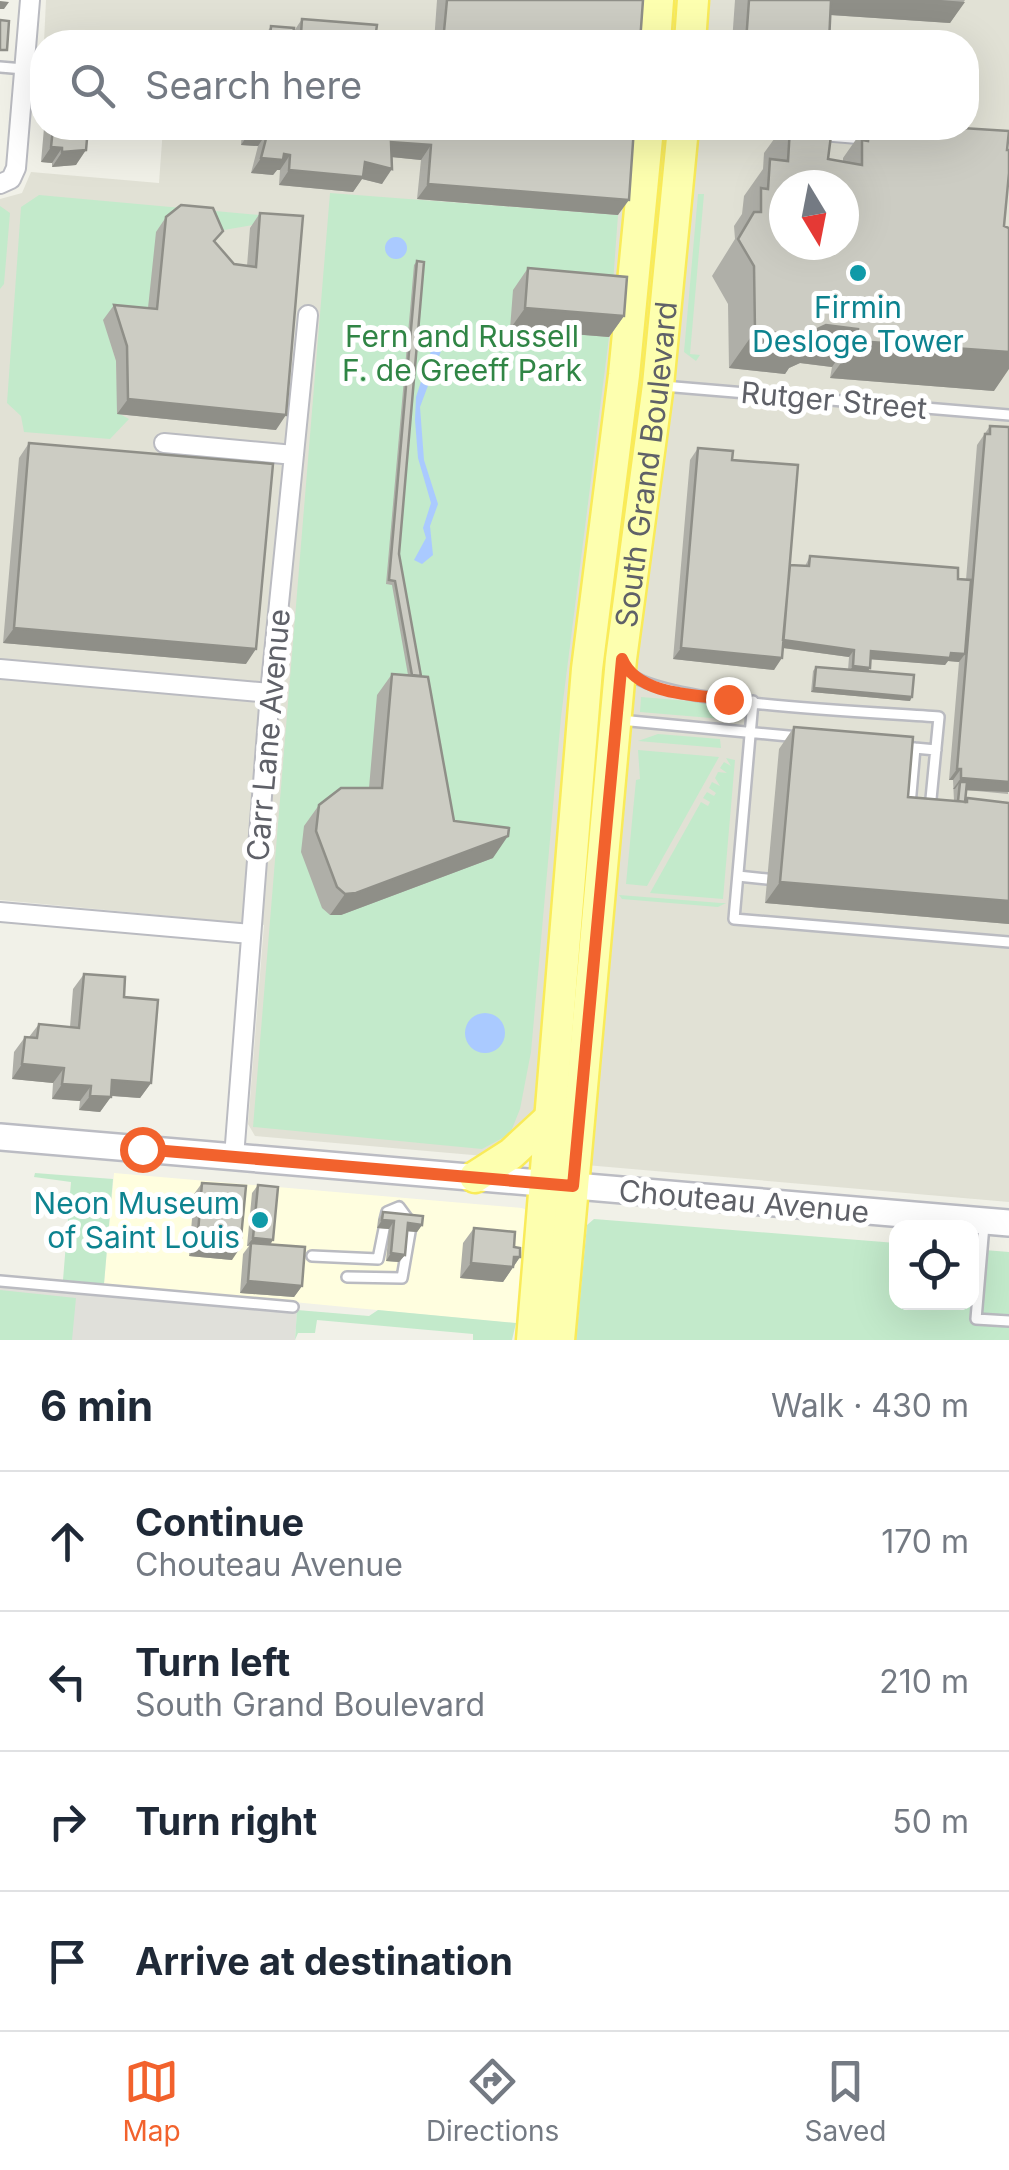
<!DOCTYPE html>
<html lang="en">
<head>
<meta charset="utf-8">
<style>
  body { margin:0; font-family:Inter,sans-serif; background:#f6f6f7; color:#1f2937 }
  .controls { position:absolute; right:30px; bottom:30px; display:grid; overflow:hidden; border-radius:20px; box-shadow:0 10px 40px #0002 }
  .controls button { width:90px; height:90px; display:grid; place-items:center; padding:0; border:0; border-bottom:2px solid #e0e1e3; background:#fff; color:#1f2937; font:50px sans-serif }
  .compass { position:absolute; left:769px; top:170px; width:90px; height:90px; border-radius:50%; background:#fff; box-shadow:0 10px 40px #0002; rotate:170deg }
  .stop { position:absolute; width:30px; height:30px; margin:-22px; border:8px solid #f2622d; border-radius:50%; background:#fff }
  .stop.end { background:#f2622d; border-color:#fff; box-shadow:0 2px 10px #0008 }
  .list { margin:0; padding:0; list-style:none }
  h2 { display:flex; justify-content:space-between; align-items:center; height:130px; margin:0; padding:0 40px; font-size:42px }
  h2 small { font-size:32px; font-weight:400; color:#747a83 }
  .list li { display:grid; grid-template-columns:65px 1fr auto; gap:30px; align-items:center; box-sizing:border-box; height:140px; padding:0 40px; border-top:2px solid #e0e1e3 }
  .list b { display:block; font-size:38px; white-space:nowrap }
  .list p { margin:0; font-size:32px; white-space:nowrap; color:#747a83 }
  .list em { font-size:32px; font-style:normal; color:#747a83 }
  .icon { flex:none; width:55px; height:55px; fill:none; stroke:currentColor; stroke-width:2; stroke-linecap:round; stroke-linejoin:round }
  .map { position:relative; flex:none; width:1009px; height:1340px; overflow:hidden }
  .search { position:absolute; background:#fff; box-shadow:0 10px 40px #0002; left:30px; right:30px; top:30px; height:110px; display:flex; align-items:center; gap:25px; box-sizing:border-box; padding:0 35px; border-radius:40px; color:#747a83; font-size:38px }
  .sheet { height:690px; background:#fff }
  nav { display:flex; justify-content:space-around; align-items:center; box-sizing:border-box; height:140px; border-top:2px solid #e0e1e3; background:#fff; font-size:28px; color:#747a83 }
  nav a { display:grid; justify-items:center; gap:5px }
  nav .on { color:#f2622d }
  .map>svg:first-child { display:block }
  .commercial { fill:#fffedf }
  .industrial { fill:#e0e0da }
  .education { fill:#e1e1d5; fill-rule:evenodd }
  .green { fill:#c3eacb }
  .water { fill:#aacaff }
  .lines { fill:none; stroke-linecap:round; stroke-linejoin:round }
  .service-casing { stroke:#babbc1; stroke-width:14 }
  .minor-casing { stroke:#babbc1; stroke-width:22 }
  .secondary-casing { stroke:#bbbcc3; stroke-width:30 }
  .primary-casing { stroke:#f9eb59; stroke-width:35 }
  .service { stroke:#fff; stroke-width:9 }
  .minor { stroke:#fff; stroke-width:18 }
  .secondary { stroke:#fff; stroke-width:25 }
  .primary { stroke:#fdffaf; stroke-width:30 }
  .wall { fill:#afafa8 }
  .shaded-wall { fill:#8f8f88 }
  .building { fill:#ccccc3; stroke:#8f8f88; stroke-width:2.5; fill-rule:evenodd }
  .route { stroke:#f2622d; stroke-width:12 }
  .culture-dot { fill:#0f9aa8; stroke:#fff; stroke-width:4 }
  .labels { text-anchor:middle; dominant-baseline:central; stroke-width:10; stroke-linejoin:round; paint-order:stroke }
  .culture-label { font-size:30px; fill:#0d838f; stroke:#fff }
  .park-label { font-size:30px; fill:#308545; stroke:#fff }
  .street-label { font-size:30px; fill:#5f6168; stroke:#fff }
</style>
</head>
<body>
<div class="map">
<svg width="1009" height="1340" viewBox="0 0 1009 1340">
  <rect width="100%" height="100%" fill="#f1f1e8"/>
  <!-- commercial -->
  <path class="commercial" d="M114 1173 522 1208 529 1211 523 1324 104 1284Z"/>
  <!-- industrial -->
  <path class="industrial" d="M0 1286 297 1312 295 1340H0Z"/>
  <!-- education -->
  <path class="education" d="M46 0H1009V1202L255 1136 248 1124 264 925 0 900V199L22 193 31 172 159 183 163 128H966V42H44ZM784 185H844V245H784Z"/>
  <!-- green -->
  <path class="green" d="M664 153 668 155 661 264 647 263Z
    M330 193 618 215 609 337 561 717 531 1052 520 1109 510 1134 482 1149 253 1127Z
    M698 194H704L690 354 700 355 696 361 684 352Z
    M39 195 293 218 218 231 146 324 104 321 116 361 118 413 129 419 110 439 24 432 21 416 7 403 21 207Z
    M0 206 10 213 4 284 0 289Z
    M643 312H647L643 357 646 404 632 474 628 450Z
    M641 697 724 704 723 719 640 712Z
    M658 734 720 739 721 748 638 741Z
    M638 750 719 757 647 886 626 884 636 780 640 779Z
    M726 758 735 760 723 899 650 893 701 802 708 806 710 802 703 798 707 792 714 796 716 793 709 788 712 782 720 786 715 778 718 772 727 773 720 768 724 762 731 766Z
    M619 895 721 903H726L718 907 622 899Z
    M35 1173 113 1179 104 1284 63 1280 71 1182 34 1177Z
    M594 1219 896 1243V1302H972V1249L1009 1252V1340H576L587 1225Z
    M0 1290 76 1298 72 1340H0Z
    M297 1310 369 1316 378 1310 516 1323 512 1340H473V1334L317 1320 315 1333H298L295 1340Z"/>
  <!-- water -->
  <path class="water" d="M385 248a11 11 0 1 1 22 0a11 11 0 1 1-22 0Z
    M433 345 441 351 420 407 424 460 438 504 430 526 433 555 422 564 414 560 426 538 423 528 431 503 418 458 415 420 416 397Z
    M465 1033a20 20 0 1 1 40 0a20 20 0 1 1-40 0Z"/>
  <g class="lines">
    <defs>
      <path id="service" d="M0 67 24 69
        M663 386 1009 415
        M628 672C662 706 882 712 939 717L930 809
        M753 701 734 919 1009 942
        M620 720 799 737
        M904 747 936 750
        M910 805 915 748
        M738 876 767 879
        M385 1220 387 1212 399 1207 410 1222
        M984 1225 976 1319 1009 1321
        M312 1256 378 1259 384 1229
        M347 1277 402 1278 410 1232
        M0 1281 293 1307"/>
      <path id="minor" d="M784 128 883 136
        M0 184 11 179 16 168 30 0
        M164 443 294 455
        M0 669 270 693
        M0 912 251 934
        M234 1157 270 693 308 315"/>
      <path id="secondary" d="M0 1137 1009 1223"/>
      <g id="primary">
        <path d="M655 42 658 0"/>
        <path d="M690 42 693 0"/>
        <path d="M475 1177 511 1154 550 1118"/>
        <path d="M532 1340 587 669 624 375 648 128"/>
        <path id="s1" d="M559 1340 621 659 658 385 683 128"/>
      </g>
    </defs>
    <!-- service casing -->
    <use href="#service" class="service-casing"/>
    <!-- minor casing -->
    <use href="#minor" class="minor-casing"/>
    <!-- secondary casing -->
    <use href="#secondary" class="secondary-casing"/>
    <!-- primary casing -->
    <use href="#primary" class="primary-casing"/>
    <!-- service -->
    <use href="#service" class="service"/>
    <!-- minor -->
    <use href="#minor" class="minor"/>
    <!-- secondary -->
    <use href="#secondary" class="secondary"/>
    <!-- primary -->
    <use href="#primary" class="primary"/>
  </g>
  <!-- wall -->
  <path class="wall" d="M437 0H643L640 42H434Z
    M735 0H965L950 23 830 15 829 42H732Z
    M302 19 375 39 404 42H261L271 26 294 31Z
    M44 128H88L76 165 52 167V163L41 162Z
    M242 128H634L618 215 417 199 421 160 392 157 382 184 362 179 353 192 279 185 280 170H277L273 175 251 173 258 146 241 145Z
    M782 128H832L828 159 843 162V158L864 128H962L1006 197 994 391 830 378 832 367 800 363 789 368 785 374 729 368 728 304 712 276 735 239 734 226 742 214 744 196 763 169 764 153Z
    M260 213 276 430 117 414 116 361 103 320 114 305 148 308 156 232 166 217 215 242 234 264 247 266 250 228Z
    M417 261 399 554 421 676 454 821 493 858 341 915H330L322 908 301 852 304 826 319 805 369 788 377 695 392 674 408 675 392 585 386 584 414 265Z
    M528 268 624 316 609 337 510 329 513 290Z
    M990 426 1008 794 966 790 965 801 967 798 1009 803V924L765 903 779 749 794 727 908 797 954 801 953 780H949L959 662 948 661 945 665 871 659 870 668 867 671 910 701 811 692 813 671 816 667 848 670 849 657 783 648 774 670 673 659 690 460 698 448 732 460 790 565 805 566 810 556 966 580 977 445Z
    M29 443 246 664 3 643 19 458Z
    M84 974 124 997 151 1083 140 1098 111 1096 100 1112 79 1110 80 1101 52 1099 53 1083 12 1079 14 1052 25 1037H29L39 1024 70 1027 73 989Z
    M202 1183 232 1260 189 1256 194 1194Z
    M258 1185 273 1240 270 1245 302 1286 294 1297 240 1293 243 1254 249 1246H247L252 1193Z
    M383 1212 422 1225 417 1232 407 1231 405 1255 399 1262 386 1261 389 1229 377 1228 378 1220Z
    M474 1228 514 1247 520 1257 503 1282 460 1278 463 1243Z"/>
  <!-- shaded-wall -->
  <path class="shaded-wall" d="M825 0H941L965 2 950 23 816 14Z
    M0 1 9 2 4 9H0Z
    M92 130 108 131 106 135 89 134Z
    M251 130 268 131 258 146 241 145Z
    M391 142 431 145 421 160 381 156Z
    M51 147 62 148 52 163 41 162Z
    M86 150 76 165 52 167 62 152Z
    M284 154 290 155 280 170H277L273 175 251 173 261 158Z
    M365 162 392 169 382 184 362 179 353 192 279 185 289 170Z
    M428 184 629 200 618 215 417 199Z
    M525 308 624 316 609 337 510 329Z
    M826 325 858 329 832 367 800 363 789 368 785 374 729 368 755 331 811 332Z
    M857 341 1009 352V369L994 391 830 378Z
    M128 399 286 415 276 430 117 414Z
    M14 628 256 649 246 664 3 643Z
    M781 640 854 650 849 657 776 647Z
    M681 648 782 658 774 670 673 659Z
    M871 651 951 653 965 654 959 662 948 661 945 665 866 659Z
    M853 666 870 668 865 675 847 674Z
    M814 688 912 697 910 701 811 692Z
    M957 769H961L953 780H949Z
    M961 778 1009 782V792L959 790 960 782 955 789H953Z
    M508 836 493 858 341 915H330L345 894Z
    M780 882 1009 901V924L765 903Z
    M22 1064 64 1068 53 1083 12 1079Z
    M112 1080 151 1083 140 1098 102 1095Z
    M62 1084 91 1086 80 1101 52 1099Z
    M90 1096 111 1097 100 1112 79 1110Z
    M382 1220 394 1221 389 1229 377 1228Z
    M408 1223 422 1225 417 1232 403 1231Z
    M253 1238 273 1240 267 1248 251 1243 247 1246Z
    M197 1245 240 1248 232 1260 189 1256Z
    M391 1253 405 1255 399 1262 386 1261Z
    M514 1257H520L503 1282 460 1278 471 1263Z
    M248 1281 302 1286 294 1297 240 1293Z"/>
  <!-- building -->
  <path class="building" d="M447 0H643L640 42H443Z
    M749 0H831L829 42H746Z
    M302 19 377 25 375 39 405 38 404 42H270L271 26 294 28 293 34H301Z
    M0 20 9 21 7 50H0Z
    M53 128H88L86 150 62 152V148L51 147Z
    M92 128H108V131L92 130Z
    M251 128H634L629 200 428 184 431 145 391 142 392 169 365 162 363 177 289 170 290 155 284 154 283 160 261 158 268 131 251 130Z
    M790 128H832L828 159 862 165V140L868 141 869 128H962L1009 131 1007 150H1009V173L1004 226 1009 228V352L857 341 858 329 826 325 811 332V336L755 331 754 266 738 239 754 212H761V188L768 189 770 159 788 161ZM784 185H844V245H784Z
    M181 205 213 208 223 231 214 241 234 264 256 267 260 213 303 216 286 415 128 399 127 346 114 305 157 309 166 217Z
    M417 261 424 262 399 554 421 676 412 675 395 581 389 580Z
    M528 268 627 277 624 316 525 308Z
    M990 426 1009 427V782L961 778V769H957L985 434H990Z
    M29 443 273 464 256 649 14 628Z
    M698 448 733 451 732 460 798 465 782 658 681 648Z
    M810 556 958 568V579L971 580 965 654 951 653 950 658 871 651 870 668 853 666 854 650 783 640 790 565 809 566Z
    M816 667 914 675 912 697 814 688Z
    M392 674 428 677 454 821 509 828 508 836 356 893 345 894 337 887 316 831 319 805 341 788H382Z
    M794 727 913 737 908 797 967 802V798L1009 803V901L780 882Z
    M960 782H967L965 802 958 801Z
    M84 974 125 977 124 997 158 1000 151 1083 112 1080 111 1097 90 1096 91 1086 62 1084 64 1068 22 1064 25 1037 37 1038 39 1024 79 1028Z
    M202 1183 246 1186 240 1248 197 1245Z
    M258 1185 278 1187 273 1240 253 1238Z
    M383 1212 423 1216 422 1225 408 1223 405 1255 391 1253 394 1221 382 1220Z
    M474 1228 515 1232 514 1247 520 1248V1257H514L513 1267 471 1263Z
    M251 1243 305 1247 302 1286 248 1281Z"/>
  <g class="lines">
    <!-- route -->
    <path class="route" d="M142 1149 573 1186 622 659C637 695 694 695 728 699"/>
  </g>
  <!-- markers -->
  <g class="culture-dot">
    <circle cx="858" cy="273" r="10"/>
    <circle cx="260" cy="1220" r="10"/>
  </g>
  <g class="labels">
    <!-- culture labels -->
    <g class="culture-label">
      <text x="858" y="307">Firmin<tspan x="858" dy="34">Desloge Tower</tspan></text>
      <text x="240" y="1203" text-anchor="end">Neon Museum<tspan x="240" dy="34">of Saint Louis</tspan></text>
    </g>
    <!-- park labels -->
    <g class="park-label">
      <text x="462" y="336">Fern and Russell<tspan x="462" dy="34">F. de Greeff Park</tspan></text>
    </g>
    <!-- street labels -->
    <g class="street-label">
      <text transform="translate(834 400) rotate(5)">Rutger Street</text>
      <text stroke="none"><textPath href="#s1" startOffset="880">South Grand Boulevard</textPath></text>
      <text transform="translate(268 735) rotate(-85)">Carr Lane Avenue</text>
      <text transform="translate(744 1201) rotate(5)">Chouteau Avenue</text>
    </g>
  </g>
</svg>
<div class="controls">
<button><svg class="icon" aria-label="locate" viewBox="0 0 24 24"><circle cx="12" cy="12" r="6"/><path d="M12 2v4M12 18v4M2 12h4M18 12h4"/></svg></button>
</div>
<svg class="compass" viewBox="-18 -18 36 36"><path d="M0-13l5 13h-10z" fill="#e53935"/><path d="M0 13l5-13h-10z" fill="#747a83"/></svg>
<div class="stop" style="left:142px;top:1149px"></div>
<div class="stop end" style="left:728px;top:699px"></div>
<div class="search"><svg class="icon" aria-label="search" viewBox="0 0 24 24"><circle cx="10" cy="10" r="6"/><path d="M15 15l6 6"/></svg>Search here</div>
</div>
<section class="sheet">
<h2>6 min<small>Walk · 430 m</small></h2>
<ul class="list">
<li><svg class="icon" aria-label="ahead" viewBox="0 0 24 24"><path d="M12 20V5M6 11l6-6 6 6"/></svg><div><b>Continue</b><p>Chouteau Avenue</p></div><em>170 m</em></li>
<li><svg class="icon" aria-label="left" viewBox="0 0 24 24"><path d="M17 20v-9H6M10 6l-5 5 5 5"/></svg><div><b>Turn left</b><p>South Grand Boulevard</p></div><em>210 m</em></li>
<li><svg class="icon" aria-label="right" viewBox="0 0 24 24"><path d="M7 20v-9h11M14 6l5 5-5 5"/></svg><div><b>Turn right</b></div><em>50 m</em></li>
<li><svg class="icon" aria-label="arrive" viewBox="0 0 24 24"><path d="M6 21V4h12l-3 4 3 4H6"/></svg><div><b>Arrive at destination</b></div></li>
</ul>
</section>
<nav>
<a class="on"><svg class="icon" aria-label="map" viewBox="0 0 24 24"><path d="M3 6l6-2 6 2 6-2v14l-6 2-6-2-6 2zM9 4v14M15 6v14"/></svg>Map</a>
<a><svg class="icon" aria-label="directions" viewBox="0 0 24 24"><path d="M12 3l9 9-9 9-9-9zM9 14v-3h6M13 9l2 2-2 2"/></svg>Directions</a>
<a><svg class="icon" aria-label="saved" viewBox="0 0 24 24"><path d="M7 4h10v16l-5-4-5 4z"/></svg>Saved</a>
</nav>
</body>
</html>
